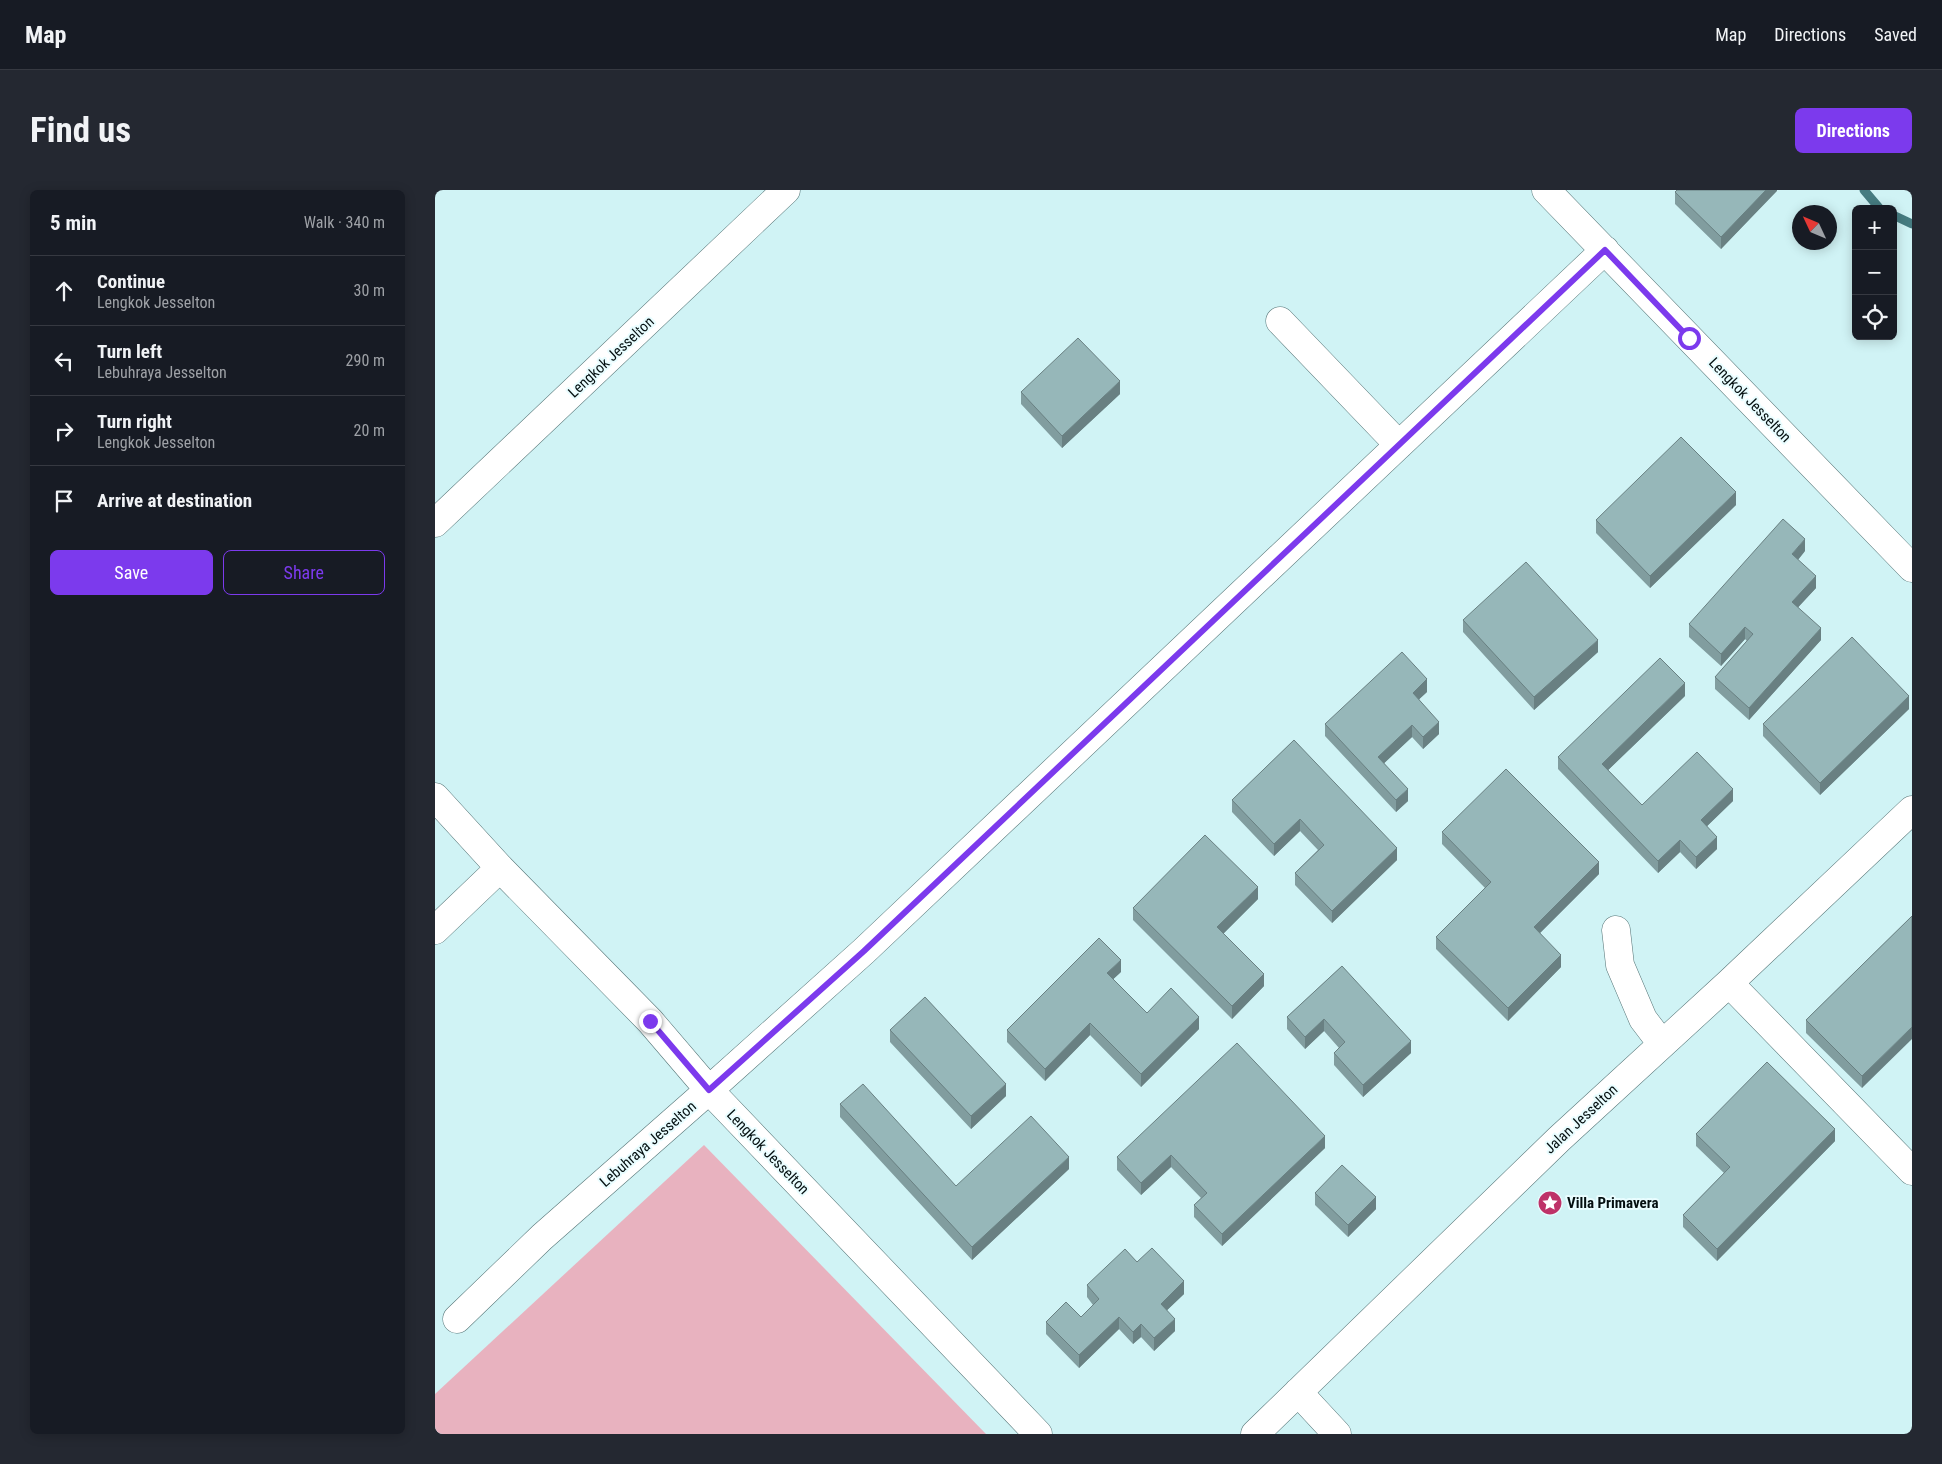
<!DOCTYPE html>
<html lang="en">
<head>
<meta charset="utf-8">
<style>
  body { margin:0; font-family:"Roboto Condensed",sans-serif; background:#242831; color:#f1f3f6 }
  .controls { position:absolute; right:15px; top:15px; display:grid; overflow:hidden; border-radius:8px; box-shadow:0 2px 12px #0003 }
  .controls button { width:45px; height:45px; display:grid; place-items:center; padding:0; border:0; border-bottom:1px solid #363941; background:#171b24; color:#f1f3f6; font:25px sans-serif }
  .compass { position:absolute; left:1357px; top:15px; width:45px; height:45px; border-radius:50%; background:#171b24; box-shadow:0 2px 12px #0003; rotate:314deg }
  .stop { position:absolute; width:15px; height:15px; margin:-11px; border:4px solid #7c3aed; border-radius:50%; background:#fff }
  .stop.end { background:#7c3aed; border-color:#fff; box-shadow:0 1px 5px #0008 }
  .list { margin:0; padding:0; list-style:none }
  h2 { display:flex; justify-content:space-between; align-items:center; height:65px; margin:0; padding:0 20px; font-size:21px }
  h2 small { font-size:16px; font-weight:400; color:#9ea1a6 }
  .list li { display:grid; grid-template-columns:32px 1fr auto; gap:15px; align-items:center; box-sizing:border-box; height:70px; padding:0 20px; border-top:1px solid #363941 }
  .list b { display:block; font-size:19px; white-space:nowrap }
  .list p { margin:0; font-size:16px; white-space:nowrap; color:#9ea1a6 }
  .list em { font-size:16px; font-style:normal; color:#9ea1a6 }
  .actions { display:flex; gap:10px; padding:15px 20px }
  .actions a { flex:1; padding:11px 0; border:1px solid #7c3aed; border-radius:8px; text-align:center; font-size:18px; color:#7c3aed }
  .actions .main { background:#7c3aed; color:#fff }
  .icon { flex:none; width:28px; height:28px; fill:none; stroke:currentColor; stroke-width:2; stroke-linecap:round; stroke-linejoin:round }
  .map { position:relative; flex:none; width:1477px; height:1244px; overflow:hidden; border-radius:8px }
  header { display:flex; align-items:center; gap:30px; box-sizing:border-box; height:70px; padding:0 25px; background:#171b24; border-bottom:1px solid #363941 }
  header strong { font-size:24px }
  nav { display:flex; gap:28px; margin-inline-start:auto; font-size:18px }
  .intro { display:flex; align-items:center; justify-content:space-between; box-sizing:border-box; height:120px; padding:0 30px }
  h1 { margin:0; font-size:35px }
  .button { padding:12px 22px; border-radius:8px; background:#7c3aed; color:#fff; font-size:18px; font-weight:700 }
  main { display:flex; gap:30px; padding:0 30px }
  aside { flex:1; background:#171b24; border-radius:8px; box-shadow:0 2px 12px #0003 }
  .map>svg:first-child { display:block }
  .green { fill:#e8b2bf }
  .lines { fill:none; stroke-linecap:round; stroke-linejoin:round }
  .stream { stroke:#467c81; stroke-width:9 }
  .minor-casing { stroke:#567577; stroke-width:29 }
  .minor { stroke:#fff; stroke-width:28 }
  .wall { fill:#819d9f }
  .shaded-wall { fill:#698082 }
  .building { fill:#96b7b9; stroke:#698082 }
  .route { stroke:#7c3aed; stroke-width:6 }
  .labels { text-anchor:middle; dominant-baseline:central; stroke-width:4; stroke-linejoin:round; paint-order:stroke }
  .street-label { font-size:15px; fill:#040f10; stroke:#e9fdff }
  .poi-label { font-size:15px; font-weight:bold; fill:#040f10; stroke:#e9fdff; text-anchor:start }
</style>
</head>
<body>
<header>
<strong>Map</strong>
<nav><a>Map</a><a>Directions</a><a>Saved</a></nav>
</header>
<div class="intro"><h1>Find us</h1><a class="button">Directions</a></div>
<main>
<aside>
<h2>5 min<small>Walk · 340 m</small></h2>
<ul class="list">
<li><svg class="icon" aria-label="ahead" viewBox="0 0 24 24"><path d="M12 20V5M6 11l6-6 6 6"/></svg><div><b>Continue</b><p>Lengkok Jesselton</p></div><em>30 m</em></li>
<li><svg class="icon" aria-label="left" viewBox="0 0 24 24"><path d="M17 20v-9H6M10 6l-5 5 5 5"/></svg><div><b>Turn left</b><p>Lebuhraya Jesselton</p></div><em>290 m</em></li>
<li><svg class="icon" aria-label="right" viewBox="0 0 24 24"><path d="M7 20v-9h11M14 6l5 5-5 5"/></svg><div><b>Turn right</b><p>Lengkok Jesselton</p></div><em>20 m</em></li>
<li><svg class="icon" aria-label="arrive" viewBox="0 0 24 24"><path d="M6 21V4h12l-3 4 3 4H6"/></svg><div><b>Arrive at destination</b></div></li>
</ul>
<div class="actions"><a class="main">Save</a><a>Share</a></div>
</aside>
<div class="map">
<svg width="1477" height="1244" viewBox="0 0 1477 1244">
  <rect width="100%" height="100%" fill="#d0f3f5"/>
  <!-- green -->
  <path class="green" d="M269 955 551 1244H0V1204Z"/>
  <g class="lines">
    <!-- stream -->
    <path class="stream" d="M1429 0 1445 19
      M1458 25 1477 34"/>
    <defs>
      <path id="minor" d="M1111 0 1477 378
        M845 131 964 255
        M0 333 351 0
        M0 607 65 678 215 831 274 900 603 1244
        M0 740 65 678
        M1181 740 1185 775 1208 829 1227 854
        M1294 793 1477 981
        M22 1129 107 1047 274 900 429 761 1170 60
        M863 1202 902 1244
        M820 1244 1124 949 1294 793 1477 620"/>
    </defs>
    <!-- minor casing -->
    <use href="#minor" class="minor-casing"/>
    <!-- minor -->
    <use href="#minor" class="minor"/>
  </g>
  <!-- wall -->
  <path class="wall" d="M1342 0 1286 59 1240 14V2Z
    M586 202 685 204 627 258 586 214Z
    M1301 315 1215 398 1161 343V330Z
    M1370 361 1363 370 1381 398 1363 417 1386 450 1314 530 1280 499V487L1312 451 1310 449 1286 476 1254 447V434Z
    M1028 430 1163 462 1099 520 1028 442Z
    M992 502 984 509 1004 544 988 559 977 547 949 573 973 611 961 622 890 546V534Z
    M1250 506 1173 580 1207 615 1298 611 1272 636 1282 659 1261 679 1245 662 1223 683 1123 579V567Z
    M1474 519 1385 605 1328 546V534Z
    M859 550 962 670 897 733 860 695V683L883 660 865 641 839 666 797 622V610Z
    M1007 642 1164 684 1105 743 1126 777 1073 831 1001 759V747L1050 698 1007 654Z
    M823 709 788 744 829 796 797 829 698 730V718Z
    M1477 726 1427 898 1371 843V830Z
    M907 776 976 863 928 907 899 875V863L904 858 889 841 870 859 852 839V827Z
    M686 782 678 789 712 823 764 839 706 897 655 845 610 891 572 852V840Z
    M455 840 571 906 536 939 455 852Z
    M405 914 521 996 634 979 537 1070 405 927Z
    M1261 944 1400 951 1282 1071 1248 1037V1025L1289 983 1261 956Z
    M890 958 787 1056 759 1027V1015L766 1008 736 977 706 1005 682 980V967Z
    M880 1003 941 1019 913 1047 880 1015Z
    M702 1072 749 1104 732 1120 740 1141 719 1161 706 1147 698 1154 684 1139 644 1178 611 1144V1132L646 1127 658 1115 652 1107V1095Z"/>
  <!-- shaded-wall -->
  <path class="shaded-wall" d="M1331 0H1342V1L1286 59V47Z
    M685 191V204L627 258V246Z
    M1301 302V315L1215 398V386Z
    M1370 349V361L1357 377V364Z
    M1381 386V398L1357 424V412Z
    M1310 437V449L1286 476V464Z
    M1386 438V450L1314 530V518Z
    M1163 450V462L1099 520V507Z
    M992 489V502L978 515V503Z
    M1250 493V506L1167 586V574Z
    M1474 506V519L1385 605V593Z
    M1004 532V544L988 559V547Z
    M977 535V547L943 579V567Z
    M973 599V611L961 622V610Z
    M1298 599V611L1266 642V630Z
    M865 629V641L839 666V654Z
    M1282 647V659L1261 679V667Z
    M1245 650V662L1223 683V671Z
    M962 658V670L897 733V721Z
    M1164 672V684L1099 749V737Z
    M823 697V709L782 750V737Z
    M1126 765V777L1073 831V818Z
    M686 770V782L672 795V783Z
    M829 784V796L797 829V816Z
    M764 827V839L706 897V884Z
    M889 829V841L870 859V847Z
    M655 833V845L610 891V879Z
    M1477 837V849L1427 898V886Z
    M976 851V863L928 907V895Z
    M571 894V906L536 939V926Z
    M1400 939V951L1282 1071V1059Z
    M890 946V958L787 1056V1044Z
    M736 965V977L706 1005V993Z
    M634 967V979L537 1070V1057Z
    M941 1007V1019L913 1047V1035Z
    M749 1091V1104L726 1126V1114Z
    M684 1127V1139L644 1178V1165Z
    M740 1129V1141L719 1161V1148Z
    M706 1134V1147L698 1154V1142Z"/>
  <!-- building -->
  <path class="building" d="M1242 0H1331L1286 47 1240 2Z
    M643 148 685 191 627 246 586 202Z
    M1246 247 1301 302 1215 386 1161 330Z
    M1348 329 1370 349 1357 364 1381 386 1357 412 1386 438 1314 518 1280 487 1318 444 1310 437 1286 464 1254 434Z
    M1091 372 1163 450 1099 507 1028 430Z
    M1417 447 1474 506 1385 593 1328 534Z
    M967 462 992 489 978 503 1004 532 988 547 977 535 943 567 973 599 961 610 890 534Z
    M1225 468 1250 493 1167 574 1207 615 1262 562 1298 599 1266 630 1282 647 1261 667 1245 650 1223 671 1123 567Z
    M859 550 962 658 897 721 860 683 889 655 865 629 839 654 797 610Z
    M1071 579 1164 672 1099 737 1126 765 1073 818 1001 747 1056 692 1007 642Z
    M770 645 823 697 782 737 829 784 797 816 698 718Z
    M1477 726V837L1427 886 1371 830Z
    M664 748 686 770 672 783 712 823 736 798 764 827 706 884 655 833 610 879 572 840Z
    M907 776 976 851 928 895 899 863 910 852 889 829 870 847 852 827Z
    M490 807 571 894 536 926 455 840Z
    M802 853 890 946 787 1044 759 1015 772 1003 736 965 706 993 682 967Z
    M1332 872 1400 939 1282 1059 1248 1025 1295 977 1261 944Z
    M428 894 521 996 596 926 634 967 537 1057 405 914Z
    M907 975 941 1007 913 1035 880 1003Z
    M717 1058 749 1091 726 1114 740 1129 719 1148 706 1134 698 1142 684 1127 644 1165 611 1132 631 1112 646 1127 664 1109 652 1095 690 1059 702 1072Z"/>
  <g class="lines">
    <!-- route -->
    <path class="route" d="M215 831 274 900 429 761 1170 60 1254 148"/>
  </g>
  <!-- icons -->
  <defs>
    <symbol id="sight-disc" viewBox="-11 -11 22 22"><circle r="9.5" fill="#be3268" stroke="#e9fdff"/><path d="M0-6L1.8-2.2L6-1.7L2.9 1.2L3.7 5.4L0 3.3L-3.7 5.4L-2.9 1.2L-6-1.7L-1.8-2.2Z" fill="#fff"/></symbol>
  </defs>
  <g fill-rule="evenodd">
    <use href="#sight-disc" x="1101" y="999" width="28" height="28"/>
  </g>
  <g class="labels">
    <!-- street labels -->
    <g class="street-label">
      <text transform="translate(176 167) rotate(-43)">Lengkok Jesselton</text>
      <text transform="translate(1315 210) rotate(46)">Lengkok Jesselton</text>
      <text transform="translate(1146 929) rotate(-43)">Jalan Jesselton</text>
      <text transform="translate(213 954) rotate(-41)">Lebuhraya Jesselton</text>
      <text transform="translate(333 962) rotate(46)">Lengkok Jesselton</text>
    </g>
    <!-- poi labels -->
    <g class="poi-label">
      <text x="1132" y="1013">Villa Primavera</text>
    </g>
  </g>
</svg>
<div class="controls">
<button>+</button>
<button>−</button>
<button><svg class="icon" aria-label="locate" viewBox="0 0 24 24"><circle cx="12" cy="12" r="6"/><path d="M12 2v4M12 18v4M2 12h4M18 12h4"/></svg></button>
</div>
<svg class="compass" viewBox="-18 -18 36 36"><path d="M0-13l5 13h-10z" fill="#e53935"/><path d="M0 13l5-13h-10z" fill="#9ea1a6"/></svg>
<div class="stop" style="left:1254px;top:148px"></div>
<div class="stop end" style="left:215px;top:831px"></div>
</div>
</main>
</body>
</html>
